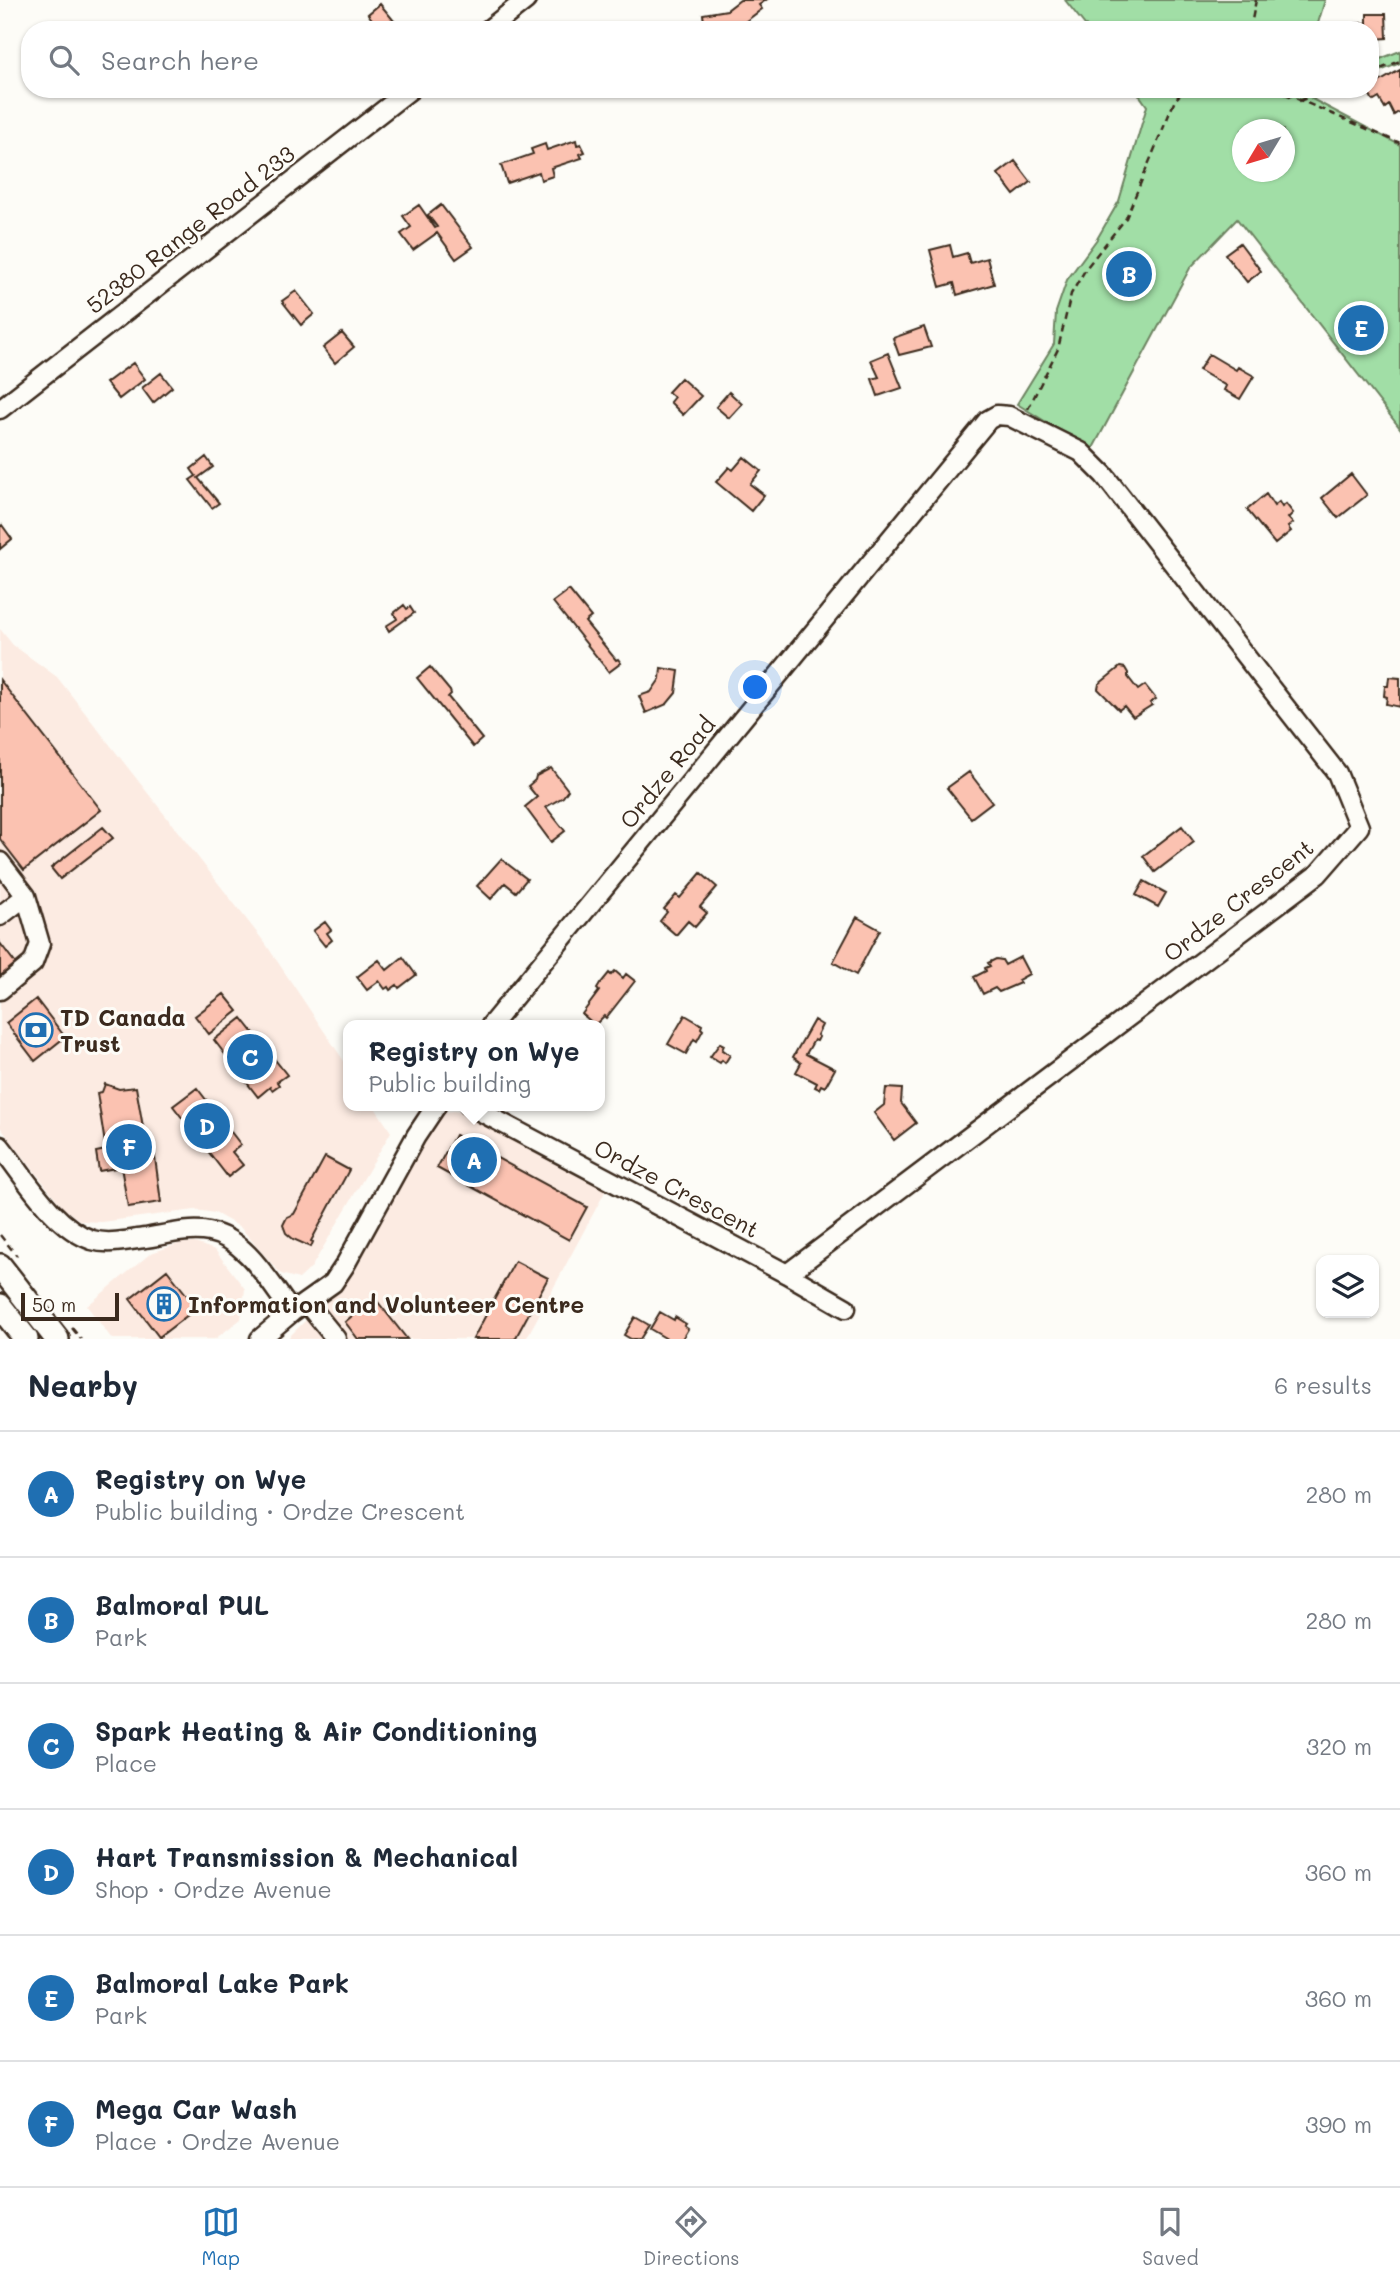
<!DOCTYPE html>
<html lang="en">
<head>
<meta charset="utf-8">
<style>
  body { margin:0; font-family:Mali,sans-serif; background:#f6f6f7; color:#1f2937 }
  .controls { position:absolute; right:21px; bottom:21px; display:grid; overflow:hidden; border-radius:14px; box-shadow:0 2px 5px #0004 }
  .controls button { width:63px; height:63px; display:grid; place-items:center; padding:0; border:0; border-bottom:2px solid #e0e1e3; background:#fff; color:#1f2937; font:35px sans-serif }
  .compass { position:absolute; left:1232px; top:119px; width:63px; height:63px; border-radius:50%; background:#fff; box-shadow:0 2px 5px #0004; rotate:232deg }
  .scale { position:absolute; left:21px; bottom:18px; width:98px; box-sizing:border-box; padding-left:7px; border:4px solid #3b2a1e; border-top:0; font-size:19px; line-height:24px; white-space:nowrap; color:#3b2a1e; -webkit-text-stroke:5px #fdfcf7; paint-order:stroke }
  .you { position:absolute; left:756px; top:688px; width:24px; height:24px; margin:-18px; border:5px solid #fff; border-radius:50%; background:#1a73e8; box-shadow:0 0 0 10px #1a73e833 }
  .badge { display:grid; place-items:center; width:46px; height:46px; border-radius:50%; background:#1f6fb2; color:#fff; font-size:23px; font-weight:700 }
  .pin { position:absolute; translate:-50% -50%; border:4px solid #fff; box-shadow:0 2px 7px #0006 }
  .popup { position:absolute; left:343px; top:1020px; width:262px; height:91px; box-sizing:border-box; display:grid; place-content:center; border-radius:14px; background:#fff; filter:drop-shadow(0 2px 5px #0005); font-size:23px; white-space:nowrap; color:#747a83 }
  .popup b { font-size:26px; color:#1f2937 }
  .popup::after { content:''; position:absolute; left:50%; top:100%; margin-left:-14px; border:14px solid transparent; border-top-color:#fff }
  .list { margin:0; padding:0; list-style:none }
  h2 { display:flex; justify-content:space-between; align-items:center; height:91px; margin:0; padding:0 28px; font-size:30px }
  h2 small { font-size:23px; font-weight:400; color:#747a83 }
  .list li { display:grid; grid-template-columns:46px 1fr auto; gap:21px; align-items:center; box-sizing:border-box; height:126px; padding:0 28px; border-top:2px solid #e0e1e3 }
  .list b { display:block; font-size:26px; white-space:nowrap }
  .list p { margin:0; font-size:23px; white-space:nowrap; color:#747a83 }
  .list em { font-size:23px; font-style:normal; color:#747a83 }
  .icon { flex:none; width:38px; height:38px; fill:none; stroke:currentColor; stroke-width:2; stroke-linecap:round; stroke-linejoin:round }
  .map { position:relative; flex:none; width:1400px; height:1339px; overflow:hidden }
  .search { position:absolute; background:#fff; box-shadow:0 2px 5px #0004; left:21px; right:21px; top:21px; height:77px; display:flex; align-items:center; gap:18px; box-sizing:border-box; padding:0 24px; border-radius:28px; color:#747a83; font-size:26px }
  .sheet { height:847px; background:#fff }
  nav { display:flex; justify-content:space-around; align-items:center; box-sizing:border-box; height:98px; border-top:2px solid #e0e1e3; background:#fff; font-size:19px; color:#747a83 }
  nav a { display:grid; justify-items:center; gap:4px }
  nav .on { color:#1f6fb2 }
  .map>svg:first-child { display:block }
  .built { fill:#fcebe2 }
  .green { fill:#a1dea6; stroke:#6e8462; stroke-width:2; fill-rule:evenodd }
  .building { fill:#fbc2b1; stroke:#3b2a1e; stroke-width:2 }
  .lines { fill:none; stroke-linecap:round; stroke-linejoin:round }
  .minor-casing { stroke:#3b2a1e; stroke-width:23 }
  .major-casing { stroke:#3b2a1e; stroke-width:28 }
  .path { stroke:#3b2a1e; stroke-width:2.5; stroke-dasharray:7 5; stroke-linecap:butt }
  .minor { stroke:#fdfcf7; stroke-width:18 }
  .major { stroke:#fdfcf7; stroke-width:23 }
  .labels { text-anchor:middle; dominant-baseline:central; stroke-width:6; stroke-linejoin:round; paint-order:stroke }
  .street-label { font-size:23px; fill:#3b2a1e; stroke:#fdfcf7 }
  .poi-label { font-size:23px; font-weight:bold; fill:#3b2a1e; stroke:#fdfcf7; text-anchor:start }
</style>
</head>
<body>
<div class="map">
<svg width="1400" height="1339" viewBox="0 0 1400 1339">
  <rect width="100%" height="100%" fill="#fdfcf7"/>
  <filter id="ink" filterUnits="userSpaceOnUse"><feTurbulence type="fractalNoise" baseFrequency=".0143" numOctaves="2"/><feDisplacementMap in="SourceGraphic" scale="14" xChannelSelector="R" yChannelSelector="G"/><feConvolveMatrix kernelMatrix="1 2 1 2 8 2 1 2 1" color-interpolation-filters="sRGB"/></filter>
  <g filter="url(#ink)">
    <!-- built -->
    <path class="built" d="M0 629 13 645 57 677 265 943 348 1067V1106H374L391 1132 311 1268 299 1279 281 1274 240 1227 215 1213 195 1210 101 1222 81 1221 64 1209 0 1127Z
      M453 1111 466 1112 607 1188 526 1339H287L323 1303 419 1141 441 1112Z
      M181 1243H195L215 1250 245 1289 241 1319 215 1339H112L87 1306 151 1253Z"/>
    <!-- green -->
    <path class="green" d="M1065 0H1325L1316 30H1089Z
      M1400 51V63L1370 75V63Z
      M1135 89H1336L1312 99 1400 145V428L1237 219 1190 268 1092 450 1017 404 1054 344 1056 312 1067 280 1097 239 1119 201 1147 106ZM1242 130H1284V172H1242Z"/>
    <!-- building -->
    <path class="building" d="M740 0H766L759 5 762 9 741 25 742 30H705L703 14 727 10Z
      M380 4 395 22 385 30H380L368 14Z
      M1367 14H1386L1387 38 1375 39 1376 50H1370V30H1345V23H1367Z
      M1400 70V111L1394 115 1389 105 1385 108 1379 98 1374 101 1372 99 1367 89Z
      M576 140 577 145 581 144 585 152 580 154 582 158 551 168 553 176 541 180 539 172 507 183 501 165 533 154 531 149 545 144 547 150Z
      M1015 161 1031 182 1014 195 998 174Z
      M419 205 435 228 437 227 428 215 441 205 473 247 456 259 437 233 413 250 401 234 411 227 403 216Z
      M1240 243 1261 271 1247 282 1225 254Z
      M950 245 953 257 967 253 970 263 987 258 994 284 957 295 954 283 940 287 930 250Z
      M296 291 314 314 301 325 282 301Z
      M924 327 931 347 899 355 893 338Z
      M342 333 354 347 335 363 323 348Z
      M888 353 902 388 878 396 872 379 879 377 871 360Z
      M1209 354 1236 370 1238 367 1254 376 1240 399 1224 390 1226 386 1199 370Z
      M133 363 145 379 119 399 106 383Z
      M161 373 172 387 153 403 142 388Z
      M681 378 701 396 683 415 670 402 674 397 668 392Z
      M729 392 742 404 729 418 716 407Z
      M206 457 213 467 198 478 219 503 212 508 190 480 196 476 191 469Z
      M744 457 761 471 750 484 764 495 751 511 716 482 729 467 733 470Z
      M1351 474 1367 495 1338 518 1322 498Z
      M1266 494 1274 506 1279 502 1282 507 1286 504 1293 513 1288 518 1293 523 1288 527 1291 531 1275 544 1247 510Z
      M2 525 12 539 0 549V527Z
      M569 590 591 617 585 622 616 660 618 659 621 663 609 672 553 602Z
      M404 605 407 609 410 607 414 613 389 631 386 626 397 619 394 613Z
      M430 667 450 691 451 694 448 697 482 739 473 747 417 678Z
      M1120 667 1125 668 1128 673V677L1138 690 1145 685 1156 699 1150 703 1152 705 1133 717 1124 706 1119 710 1098 689 1099 684Z
      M661 668 679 671 676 693 667 704 646 713 639 696 651 692 660 679Z
      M1389 677 1400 678V707L1386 704 1387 697 1384 696 1385 686H1388Z
      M0 680 101 810 24 870 0 839Z
      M551 768 568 790 563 797 546 807 565 831 551 842 525 807 537 797 528 786 535 780 536 776Z
      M969 772 992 802 971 818 947 788Z
      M1182 826 1194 842 1155 872 1143 856Z
      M103 827 113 838 60 879 51 868Z
      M501 859 527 879 516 892 505 883 491 899 477 886Z
      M701 873 717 887 700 907 707 913 695 927 688 921 676 935 660 921 667 912 664 909 676 895 680 898Z
      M1144 881 1166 893 1158 907 1136 895Z
      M857 917 880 930 856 975 833 962Z
      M325 922 331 930 327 933 332 940 325 946 313 931Z
      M0 943 19 968 0 983Z
      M403 957 416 975 399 988 397 985 390 990 388 987 385 989 379 981 367 990 357 977 379 960 387 970Z
      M1020 957 1029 974 1018 980 1020 983 999 992 995 988 983 994 974 977 986 971 985 968 990 966 988 963 996 959 1002 960 1005 965Z
      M615 971 623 978 626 974 635 981 606 1018 604 1016 595 1025 582 1014 599 991 597 989 600 984 609 973 611 975Z
      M224 994 238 1011 209 1034 195 1016Z
      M36 999 65 1037 35 1061 6 1023Z
      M685 1015 702 1025 701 1028 703 1030 697 1041 694 1039 686 1054 668 1044Z
      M242 1018 287 1075 277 1082 279 1085 272 1090 270 1087 258 1097 214 1040Z
      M814 1020 822 1025 817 1035 819 1037 817 1041 814 1040 806 1054 835 1069 825 1087 821 1085 819 1089 815 1087 817 1083 796 1072 801 1063 793 1057Z
      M720 1043 724 1045 722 1050 730 1055 725 1063 722 1060 720 1063 710 1057Z
      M105 1084 119 1089 136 1087 146 1144 153 1143 161 1202 128 1207 121 1167 99 1171 96 1152 106 1150 97 1093 102 1092Z
      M197 1088 241 1145 232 1152 243 1165 228 1177 173 1106Z
      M886 1088 902 1089 901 1103 916 1123 894 1140 874 1113 884 1105Z
      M455 1135 587 1207 569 1240 437 1168Z
      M325 1157 349 1170 311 1241 313 1242 311 1247 293 1239 286 1233 283 1225 287 1217 294 1214Z
      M515 1261 548 1278 515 1339H473Z
      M167 1270 197 1308 159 1337 130 1299Z
      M374 1297 407 1339H358L345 1322Z
      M660 1312 674 1320 675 1317 686 1324 684 1326 688 1329 682 1339H667L650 1329Z
      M635 1317 649 1325 640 1339H631L624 1335Z"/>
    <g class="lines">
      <defs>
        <path id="minor" d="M488 30 526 0
          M0 409 411 89
          M0 862 26 896 0 916
          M0 990 33 963 40 944 26 896
          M491 1025 988 420 997 415 1009 416 1081 452 1104 475 1337 773 1359 827 1318 874 787 1274
          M470 1106 787 1274 846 1308
          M0 1146C25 1177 53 1227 92 1240 109 1245 128 1240 145 1238 165 1235 189 1228 209 1232 247 1239 270 1284 292 1312
          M306 1302 336 1339
          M260 1339 292 1312 333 1283 345 1265 416 1136 436 1106"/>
        <path id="major" d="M0 1266 57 1339
          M0 1306 26 1339"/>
      </defs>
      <!-- minor casing -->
      <use href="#minor" class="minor-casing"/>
      <!-- major casing -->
      <use href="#major" class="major-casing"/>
      <!-- path -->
      <path class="path" d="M1240 30 1249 26
        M1250 30 1256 0
        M1370 73 1400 61
        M1274 89 1400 143
        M1299 101 1330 89
        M1028 409 1058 349 1071 294 1087 267 1126 218 1175 100 1185 89
        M0 1235 17 1256
        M72 1328 81 1339"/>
      <!-- minor -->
      <use href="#minor" class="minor"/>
      <!-- major -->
      <use href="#major" class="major"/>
    </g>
  </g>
  <!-- icons -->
  <defs>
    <symbol id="bank-ring" viewBox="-11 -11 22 22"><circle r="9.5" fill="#fdfcf7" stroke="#1f6fb2" stroke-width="1.5"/><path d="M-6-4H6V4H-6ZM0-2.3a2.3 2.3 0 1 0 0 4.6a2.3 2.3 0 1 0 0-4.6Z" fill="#1f6fb2"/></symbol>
    <symbol id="building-ring" viewBox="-11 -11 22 22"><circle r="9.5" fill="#fdfcf7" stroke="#1f6fb2" stroke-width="1.5"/><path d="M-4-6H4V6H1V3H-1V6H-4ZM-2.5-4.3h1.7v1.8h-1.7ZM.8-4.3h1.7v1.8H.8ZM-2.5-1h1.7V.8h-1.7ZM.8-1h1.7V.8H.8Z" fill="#1f6fb2"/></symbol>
  </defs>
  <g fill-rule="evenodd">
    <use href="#bank-ring" x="17" y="1011" width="38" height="38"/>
    <use href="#building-ring" x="145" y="1285" width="38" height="38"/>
  </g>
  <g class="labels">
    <!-- street labels -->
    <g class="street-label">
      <text transform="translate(190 229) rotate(-38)">52380 Range Road 233</text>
      <text transform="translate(667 772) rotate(-51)">Ordze Road</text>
      <text transform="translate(1238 900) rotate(-38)">Ordze Crescent</text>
      <text transform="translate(677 1188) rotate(28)">Ordze Crescent</text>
    </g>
    <!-- poi labels -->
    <g class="poi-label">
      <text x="60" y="1017">TD Canada<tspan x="60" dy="26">Trust</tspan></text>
      <text x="188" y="1304">Information and Volunteer Centre</text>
    </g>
  </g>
</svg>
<div class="controls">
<button><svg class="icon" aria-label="layers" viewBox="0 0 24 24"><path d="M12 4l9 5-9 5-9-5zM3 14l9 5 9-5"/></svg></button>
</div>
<svg class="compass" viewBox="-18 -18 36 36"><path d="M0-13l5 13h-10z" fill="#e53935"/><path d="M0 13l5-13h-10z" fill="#747a83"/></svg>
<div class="scale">50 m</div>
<div class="you"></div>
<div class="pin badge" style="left:474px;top:1160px">A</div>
<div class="popup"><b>Registry on Wye</b>Public building</div>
<div class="pin badge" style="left:1129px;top:274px">B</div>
<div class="pin badge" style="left:250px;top:1057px">C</div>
<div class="pin badge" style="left:207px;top:1126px">D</div>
<div class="pin badge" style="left:1361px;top:328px">E</div>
<div class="pin badge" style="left:129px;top:1147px">F</div>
<div class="search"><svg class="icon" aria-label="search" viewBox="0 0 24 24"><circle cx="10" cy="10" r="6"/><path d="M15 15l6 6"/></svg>Search here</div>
</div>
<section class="sheet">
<h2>Nearby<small>6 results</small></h2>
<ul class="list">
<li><span class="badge">A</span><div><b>Registry on Wye</b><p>Public building · Ordze Crescent</p></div><em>280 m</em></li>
<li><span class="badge">B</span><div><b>Balmoral PUL</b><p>Park</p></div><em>280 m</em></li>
<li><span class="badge">C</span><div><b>Spark Heating &amp; Air Conditioning</b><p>Place</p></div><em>320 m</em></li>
<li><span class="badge">D</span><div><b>Hart Transmission &amp; Mechanical</b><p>Shop · Ordze Avenue</p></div><em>360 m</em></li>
<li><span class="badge">E</span><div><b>Balmoral Lake Park</b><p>Park</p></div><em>360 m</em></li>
<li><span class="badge">F</span><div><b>Mega Car Wash</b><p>Place · Ordze Avenue</p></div><em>390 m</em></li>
</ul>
</section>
<nav>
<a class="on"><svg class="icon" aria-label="map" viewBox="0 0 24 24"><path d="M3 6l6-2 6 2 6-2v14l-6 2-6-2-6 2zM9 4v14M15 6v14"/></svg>Map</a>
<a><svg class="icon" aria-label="directions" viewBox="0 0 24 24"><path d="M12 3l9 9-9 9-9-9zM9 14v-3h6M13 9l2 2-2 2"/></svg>Directions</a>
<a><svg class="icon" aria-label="saved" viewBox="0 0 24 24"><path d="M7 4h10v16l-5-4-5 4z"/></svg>Saved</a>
</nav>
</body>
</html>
